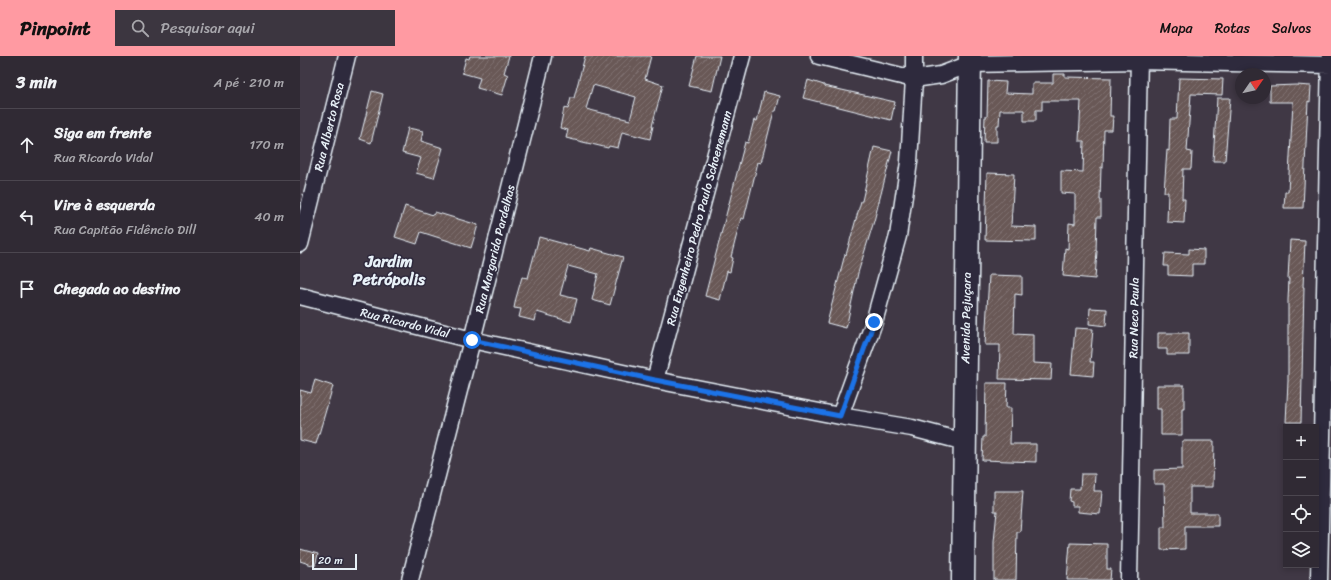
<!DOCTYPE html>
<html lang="pt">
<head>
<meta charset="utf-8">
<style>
  body { margin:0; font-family:Sriracha,sans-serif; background:#3c3640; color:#f1f3f6 }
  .controls { position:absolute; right:12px; bottom:12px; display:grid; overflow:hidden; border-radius:0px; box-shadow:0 2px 6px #0003 }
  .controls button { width:36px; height:36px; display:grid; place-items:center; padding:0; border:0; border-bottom:1px solid #4b464f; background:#302a34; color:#f1f3f6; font:20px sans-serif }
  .compass { position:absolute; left:935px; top:12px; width:36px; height:36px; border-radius:50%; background:#302a34; box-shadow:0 2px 6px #0003; rotate:56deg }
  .scale { position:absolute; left:12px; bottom:10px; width:45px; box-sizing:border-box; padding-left:4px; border:2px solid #e8f1f8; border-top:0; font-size:11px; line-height:14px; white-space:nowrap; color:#e8f1f8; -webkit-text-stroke:3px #2f2a3d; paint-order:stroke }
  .stop { position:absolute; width:12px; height:12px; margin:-9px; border:3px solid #1a73e8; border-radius:50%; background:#fff }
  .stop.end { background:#1a73e8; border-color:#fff; box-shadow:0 1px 4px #0008 }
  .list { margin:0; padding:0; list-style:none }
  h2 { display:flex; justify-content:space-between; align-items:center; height:52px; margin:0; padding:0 16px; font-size:17px }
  h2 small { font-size:13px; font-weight:400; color:#a8a7ac }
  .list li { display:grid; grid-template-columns:26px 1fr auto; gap:12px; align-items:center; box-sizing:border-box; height:72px; padding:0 16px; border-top:1px solid #4b464f }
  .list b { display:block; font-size:15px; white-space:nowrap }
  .list p { margin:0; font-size:13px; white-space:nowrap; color:#a8a7ac }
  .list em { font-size:13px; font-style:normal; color:#a8a7ac }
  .icon { flex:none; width:22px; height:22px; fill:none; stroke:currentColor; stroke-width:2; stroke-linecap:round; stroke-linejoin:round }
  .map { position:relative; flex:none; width:1031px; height:524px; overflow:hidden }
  header { display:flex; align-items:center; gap:24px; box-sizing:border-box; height:56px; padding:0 20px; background:#ff9aa2; color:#111 }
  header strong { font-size:19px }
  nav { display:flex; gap:22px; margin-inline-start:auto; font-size:14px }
  .search { width:280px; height:36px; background:#3c3640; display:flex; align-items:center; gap:10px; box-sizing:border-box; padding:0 14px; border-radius:0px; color:#a8a7ac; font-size:15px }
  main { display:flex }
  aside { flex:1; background:#302a34 }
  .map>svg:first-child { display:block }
  .building { fill:url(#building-hatch); stroke:#e8f1f8; fill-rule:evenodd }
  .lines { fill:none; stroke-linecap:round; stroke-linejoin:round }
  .street-casing { stroke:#e8f1f8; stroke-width:19 }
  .secondary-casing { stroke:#e8f1f8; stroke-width:25 }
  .street { stroke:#2f2a3d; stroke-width:16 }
  .secondary { stroke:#2f2a3d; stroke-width:22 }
  .route { stroke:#1a73e8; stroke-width:5 }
  .labels { text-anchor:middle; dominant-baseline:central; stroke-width:3; stroke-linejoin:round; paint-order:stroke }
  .street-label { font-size:12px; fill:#e8f1f8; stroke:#2f2a3d }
  .district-label { font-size:16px; font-weight:bold; fill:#e8f1f8; stroke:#2f2a3d }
</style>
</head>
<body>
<header>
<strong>Pinpoint</strong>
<div class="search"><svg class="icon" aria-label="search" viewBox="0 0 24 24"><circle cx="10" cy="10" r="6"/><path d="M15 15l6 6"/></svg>Pesquisar aqui</div>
<nav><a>Mapa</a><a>Rotas</a><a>Salvos</a></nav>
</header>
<main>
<aside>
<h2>3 min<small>A pé · 210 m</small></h2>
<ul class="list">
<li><svg class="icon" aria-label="ahead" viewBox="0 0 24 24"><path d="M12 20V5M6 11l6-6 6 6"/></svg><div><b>Siga em frente</b><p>Rua Ricardo Vidal</p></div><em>170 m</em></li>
<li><svg class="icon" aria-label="left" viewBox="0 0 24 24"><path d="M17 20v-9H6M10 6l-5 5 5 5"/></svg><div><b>Vire à esquerda</b><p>Rua Capitão Fidêncio Dill</p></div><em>40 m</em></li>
<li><svg class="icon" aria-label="arrive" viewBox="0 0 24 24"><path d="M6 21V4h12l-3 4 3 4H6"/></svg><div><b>Chegada ao destino</b></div></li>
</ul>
</aside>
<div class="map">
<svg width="1031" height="524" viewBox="0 0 1031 524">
  <defs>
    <pattern id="building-hatch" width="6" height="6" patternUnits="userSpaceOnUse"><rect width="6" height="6" fill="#695857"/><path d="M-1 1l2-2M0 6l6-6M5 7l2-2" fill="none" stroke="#7e7070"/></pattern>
  </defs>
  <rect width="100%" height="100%" fill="#403845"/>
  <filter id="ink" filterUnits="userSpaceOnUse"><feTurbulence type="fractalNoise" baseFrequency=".025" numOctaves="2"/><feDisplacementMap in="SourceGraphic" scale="8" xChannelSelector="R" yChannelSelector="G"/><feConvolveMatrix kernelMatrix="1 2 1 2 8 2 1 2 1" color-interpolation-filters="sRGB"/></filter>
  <g filter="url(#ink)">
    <!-- building -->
    <path class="building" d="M170 0H209L204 17 208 19 202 39 177 32 180 22 162 17 166 2 169 3Z
      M285 0H351L345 23 363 29 352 70H353L350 83 322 76 318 92 309 90 308 92 266 82 268 74 260 72 264 52 268 53 271 42H274ZM293 29 336 41 330 64 286 53Z
      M397 0H420L412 35 389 30Z
      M753 18H765V21L811 22 810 60H813L812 74H804L803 112 801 111 800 144H801V161H797L796 195H797L795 223 763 220 765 192 768 193 769 167 775 168V138L761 137V115L783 116 784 85H779L781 45H742V54H736V65H724V54H700L699 69H697V86H684L685 61H687L688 25 706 26 705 37 732 38V27H753Z
      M879 22 923 23 922 39 891 38 887 95 892 96 891 113H883L882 143H885L884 167 867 166 868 136H864L867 94 869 95 870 63H877Z
      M508 24 524 29V30L595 46 591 64 503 42Z
      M996 29 1011 30 1010 46 1008 45 1003 152H984L985 136H988L993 46H970V30Z
      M72 35 83 38 71 87 60 83Z
      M464 36 480 40 476 55H474L461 107 458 106 444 163 441 162 431 201 433 202 430 216 427 215 420 244 405 240 445 86 448 87 454 64 457 65Z
      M917 42H930L925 105H913Z
      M108 72 123 75 121 85 143 92 134 122 116 117 121 102 102 97Z
      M574 91 592 95 574 165 558 217 546 272 527 267 545 198 546 199 561 145H562Z
      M687 117 714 118 711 170 736 171V185L685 184Z
      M105 150 133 159 135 156 178 169 171 192 121 176 117 188 95 181Z
      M239 181 290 195 291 192 323 201 310 249 292 244 298 218 268 210 260 239 277 243 271 266 237 256 235 265 219 261 221 253 214 252 216 242 222 221 228 222Z
      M990 184 1005 185 1003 231H1004L1001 366H986L988 325V244L989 223H988Z
      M889 193 904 194V208H892V220L868 219V210H864L865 197 889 198Z
      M689 219 722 220V239L715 238 714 278 733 279V307L752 308 751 324 699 323 700 289H685Z
      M790 252 807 253 806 270 789 268Z
      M775 272 793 273 790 306H794L793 320 771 318Z
      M858 277H889V299H867V293H858Z
      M15 324 33 330 16 388 0 384V334L11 337Z
      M686 327H707L706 352H711L710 388H736V406L682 404 683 381H685Z
      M857 329H884V353H882V379H861V353H857Z
      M882 385H914L913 431H890V457H918V470H885V493L861 494V471H865L864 428H854V414L882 413Z
      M781 418H795L794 435H802L800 458 778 456V450H772V446L769 445 770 433H780Z
      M694 435H723L720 476H717L716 524H694V486L697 455H694Z
      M770 487 807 488V513H811L810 524H767Z
      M0 493 18 498 15 510 0 505Z"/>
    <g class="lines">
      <defs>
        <path id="street" d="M519 0 614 23 641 19 670 8 839 5 1031 9
          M0 188 47 0
          M0 240 172 284 355 324 540 360 612 372 665 386
          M355 324 442 0
          M540 360 574 266 598 180 609 106 614 23V0
          M110 524 172 284 243 0
          M829 524 839 0
          M1019 524 1030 0"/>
        <path id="secondary" d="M663 524 670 0"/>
      </defs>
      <!-- street casing -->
      <use href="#street" class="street-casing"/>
      <!-- secondary casing -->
      <use href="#secondary" class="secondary-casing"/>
      <!-- street -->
      <use href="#street" class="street"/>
      <!-- secondary -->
      <use href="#secondary" class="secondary"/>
    </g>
  </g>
  <g class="lines" filter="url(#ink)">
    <!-- route -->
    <path class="route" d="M172 284 355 324 540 360 574 266"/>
  </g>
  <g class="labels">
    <!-- street labels -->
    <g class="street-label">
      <text transform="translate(29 71) rotate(-76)">Rua Alberto Rosa</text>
      <text transform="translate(399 162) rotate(-75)">Rua Engenheiro Pedro Paulo Schoenemann</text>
      <text transform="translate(195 193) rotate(-76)">Rua Margarida Pardelhas</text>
      <text transform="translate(666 262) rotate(-89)">Avenida Pejuçara</text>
      <text transform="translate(834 262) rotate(-89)">Rua Neco Paula</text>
      <text transform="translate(105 267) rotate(14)">Rua Ricardo Vidal</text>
    </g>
    <!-- district labels -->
    <g class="district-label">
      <text x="89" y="205">Jardim<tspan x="89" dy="18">Petrópolis</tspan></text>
    </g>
  </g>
</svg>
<div class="controls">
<button>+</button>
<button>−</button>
<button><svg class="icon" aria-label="locate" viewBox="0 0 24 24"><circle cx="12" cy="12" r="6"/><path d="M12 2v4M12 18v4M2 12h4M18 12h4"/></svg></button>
<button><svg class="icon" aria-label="layers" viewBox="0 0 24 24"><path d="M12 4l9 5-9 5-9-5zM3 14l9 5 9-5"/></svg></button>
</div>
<svg class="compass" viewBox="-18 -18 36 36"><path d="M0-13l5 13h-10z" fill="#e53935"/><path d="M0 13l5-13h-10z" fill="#a8a7ac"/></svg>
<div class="scale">20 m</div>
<div class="stop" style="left:172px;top:284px"></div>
<div class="stop end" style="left:574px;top:266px"></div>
</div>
</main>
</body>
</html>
